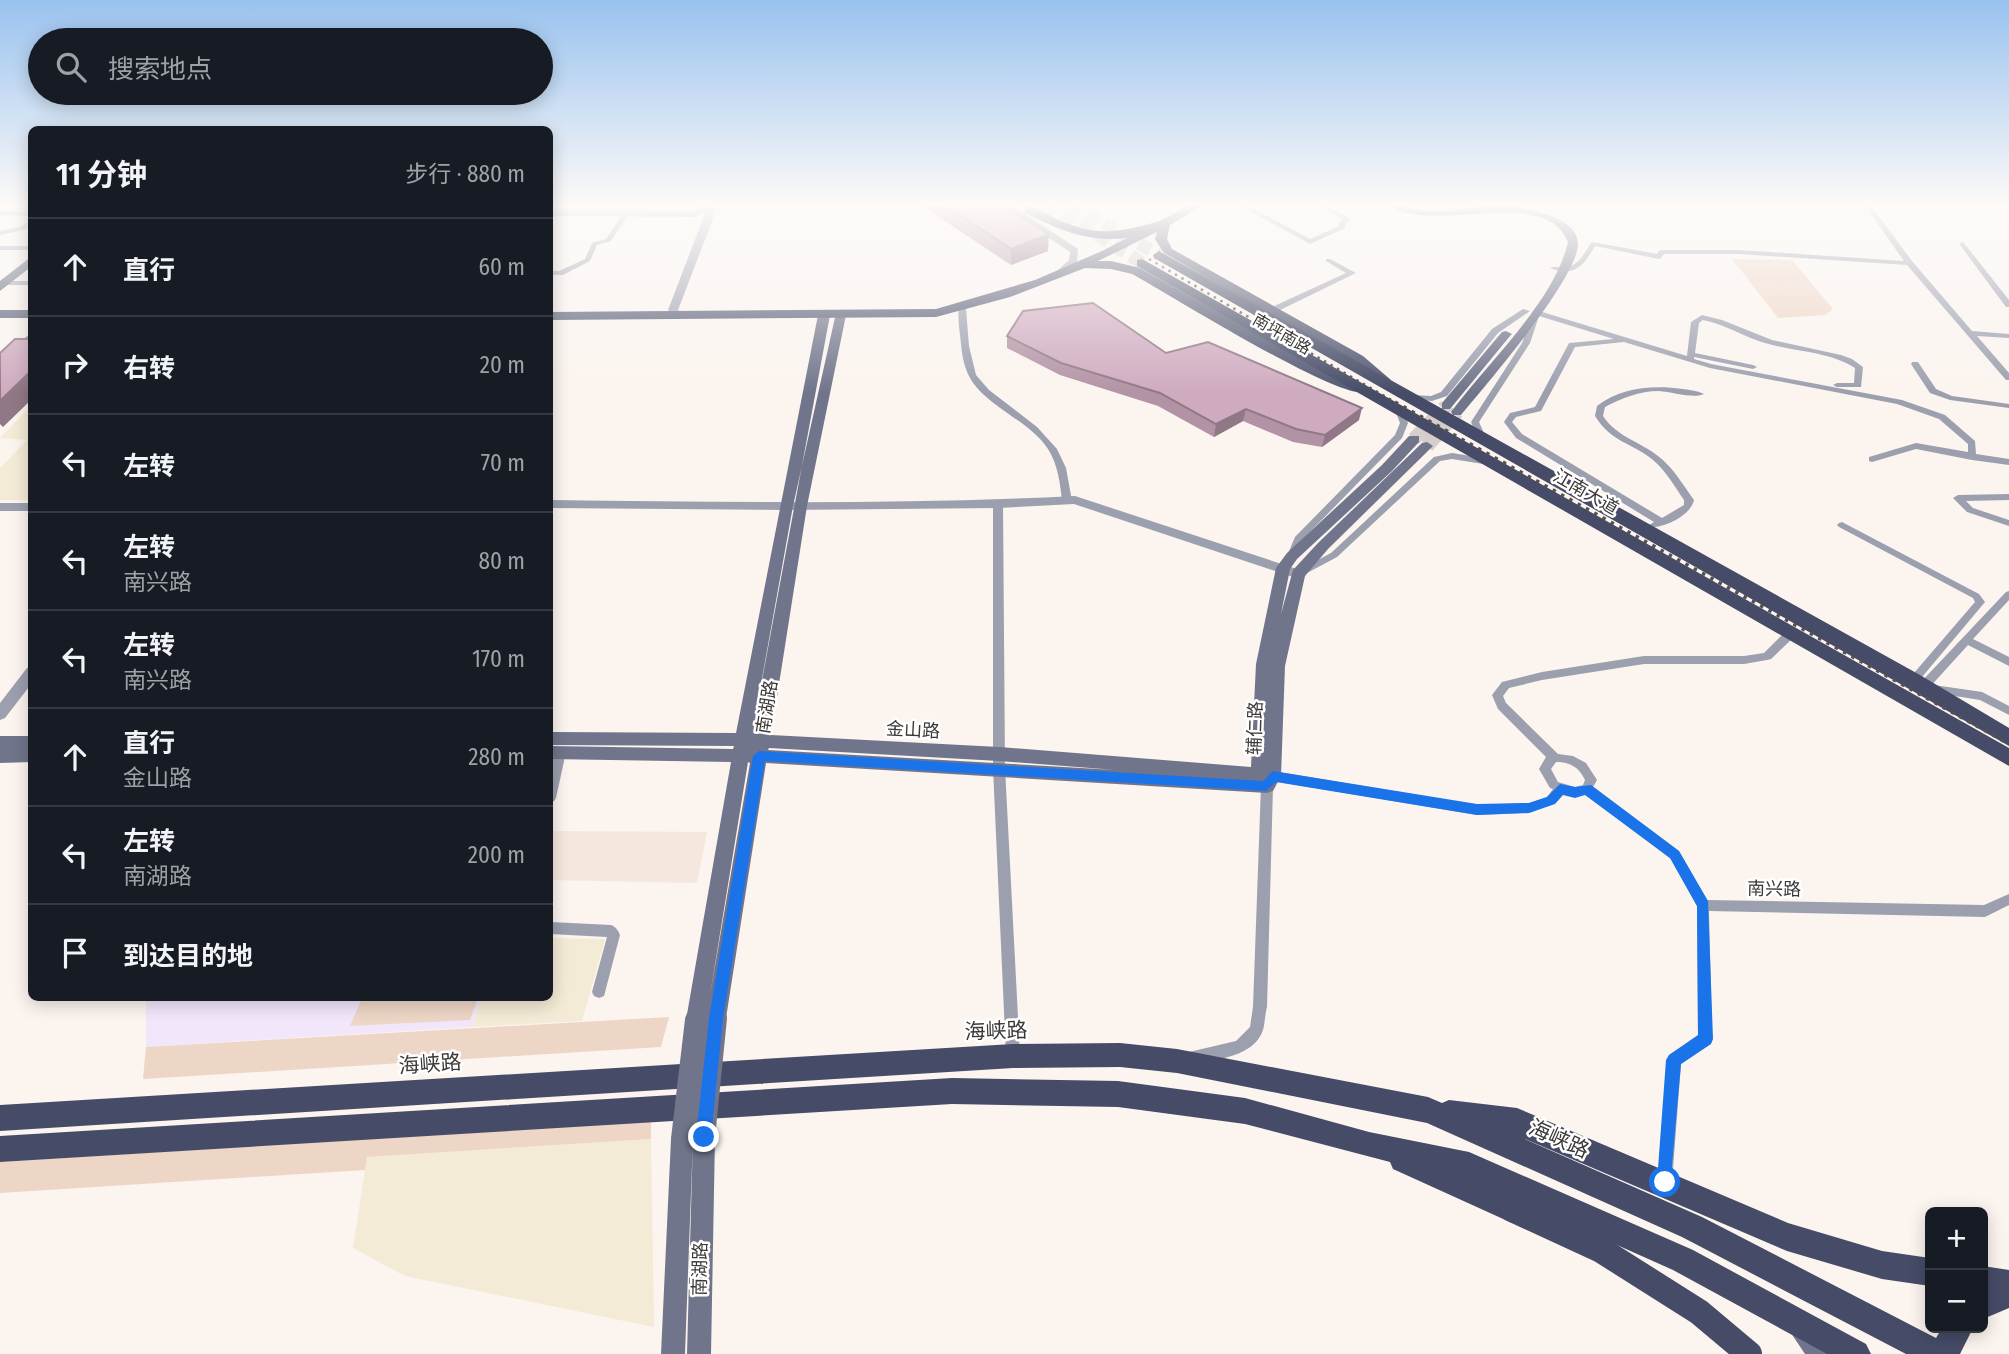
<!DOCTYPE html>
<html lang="zh">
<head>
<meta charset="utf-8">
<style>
  body { margin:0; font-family:"Fira Sans Condensed","Noto Sans SC",sans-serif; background:#20242c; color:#f1f3f6 }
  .controls { position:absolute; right:21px; bottom:21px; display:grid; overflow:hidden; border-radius:10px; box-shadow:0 4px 18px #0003 }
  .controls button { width:63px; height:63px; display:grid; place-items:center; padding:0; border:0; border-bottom:2px solid #363941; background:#171b24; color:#f1f3f6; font:35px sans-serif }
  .stop { position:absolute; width:21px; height:21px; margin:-16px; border:5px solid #1a73e8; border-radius:50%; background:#fff }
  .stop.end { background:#1a73e8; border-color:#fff; box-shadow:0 2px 7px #0008 }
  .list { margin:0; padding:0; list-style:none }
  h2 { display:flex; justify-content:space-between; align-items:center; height:91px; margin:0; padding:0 28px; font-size:30px }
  h2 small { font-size:23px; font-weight:400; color:#9ea1a6 }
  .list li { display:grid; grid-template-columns:46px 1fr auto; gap:21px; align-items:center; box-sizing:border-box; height:98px; padding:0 28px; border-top:2px solid #363941 }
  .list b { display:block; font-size:26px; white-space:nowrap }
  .list p { margin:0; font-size:23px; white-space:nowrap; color:#9ea1a6 }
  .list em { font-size:23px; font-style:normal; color:#9ea1a6 }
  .icon { flex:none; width:38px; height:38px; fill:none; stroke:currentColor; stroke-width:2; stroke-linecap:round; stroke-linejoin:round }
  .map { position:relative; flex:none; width:2009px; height:1354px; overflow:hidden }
  .search { position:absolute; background:#171b24; box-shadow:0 4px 18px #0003; left:28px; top:28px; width:525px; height:77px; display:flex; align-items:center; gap:18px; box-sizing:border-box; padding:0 24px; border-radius:38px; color:#9ea1a6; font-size:26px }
  .panel { position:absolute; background:#171b24; box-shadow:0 4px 18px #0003; left:28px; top:126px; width:525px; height:875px; border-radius:10px }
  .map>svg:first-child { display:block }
  .commercial { fill:#f4ebd6 }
  .built { fill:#f5e7de }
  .education { fill:#f2e6fb }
  .green { fill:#edd6c6 }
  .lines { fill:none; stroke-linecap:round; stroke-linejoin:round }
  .secondary-tunnel { stroke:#d5ceca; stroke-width:14; stroke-dasharray:14 7; stroke-linecap:butt }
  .trunk-tunnel { stroke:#d5ceca; stroke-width:13; stroke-dasharray:13 7; stroke-linecap:butt }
  .minor { fill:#9b9fae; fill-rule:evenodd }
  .tertiary { fill:#9b9fae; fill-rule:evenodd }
  .secondary { fill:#71758b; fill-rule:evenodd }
  .primary { fill:#535872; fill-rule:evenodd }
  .trunk { fill:#464c67; fill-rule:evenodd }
  .rail-far1 { stroke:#55514f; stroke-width:2.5; stroke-dasharray:2.5 5; stroke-linecap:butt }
  .rail { stroke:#55514f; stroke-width:3.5; stroke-dasharray:3.5 6; stroke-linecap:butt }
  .secondary-bridge { stroke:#71758b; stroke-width:22 }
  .trunk-bridge { stroke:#464c67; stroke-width:26 }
  .wall { fill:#b293a5 }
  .shaded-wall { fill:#917886 }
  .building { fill:#cfabc0; stroke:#917886; stroke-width:2 }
  .route { fill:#1a73e8 }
  .labels { text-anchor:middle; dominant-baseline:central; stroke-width:5; stroke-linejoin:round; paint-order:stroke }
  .far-street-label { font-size:16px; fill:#3b3836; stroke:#fff }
  .street-label { font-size:18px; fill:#3b3836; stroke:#fff }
  .near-street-label { font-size:21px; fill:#3b3836; stroke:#fff }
</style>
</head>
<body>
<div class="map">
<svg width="2009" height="1354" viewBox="0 0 2009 1354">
  <rect width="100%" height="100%" fill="#fbf4ef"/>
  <!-- commercial -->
  <path class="commercial" d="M31 406V500H0V468L27 440 0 438Z
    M550 938 605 939 582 1021 472 1027 481 998H550Z
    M651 1139 654 1327 405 1276 353 1248 367 1157Z"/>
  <!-- built -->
  <path class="built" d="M551 831 707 832 697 883 550 880Z"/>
  <!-- education -->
  <path class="education" d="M146 998H481L472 1027 146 1047Z"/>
  <!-- green -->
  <path class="green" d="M1732 259 1792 260 1833 309 1825 315 1778 318Z
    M362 998H478L470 1020 350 1026Z
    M669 1017 661 1047 143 1079 146 1047Z
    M651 1121V1139L367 1157 365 1170 0 1193V1162Z"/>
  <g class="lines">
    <!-- secondary-tunnel -->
    <path class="secondary-tunnel" d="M1414 439 1446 406
      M1427 446 1457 412"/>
    <!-- trunk-tunnel -->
    <path class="trunk-tunnel" d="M1046 203 1142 263
      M1070 203 1159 255"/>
    <!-- minor -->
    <path class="minor" d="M1235 203H1243L1310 239 1339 226V222L1343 219 1314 203H1322L1351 219 1346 223 1345 228 1310 244Z
      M1863 203H1869L1912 261 1972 331 2009 334V338L1977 336 2009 373V380H2006L1907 265 1739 254H1664L1661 258 1659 259 1595 246C1584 266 1573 278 1550 268 1556 266 1560 268 1567 267 1579 265 1585 252 1591 243L1593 242 1657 254 1659 251 1661 250H1739L1904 261Z
      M0 211 32 212V216L0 215Z
      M624 212 629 213 611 241 597 245 590 261 563 275H550V271H559L585 259 592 243 606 239Z
      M32 219V225L24 230 0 235V231L20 227Z
      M1962 242 1964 243 2009 300V307H2006L1960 245 1959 244Z
      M0 246H32V250H0Z
      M1326 259H1330L1356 273 1276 312H1270V308L1346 273 1326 261Z
      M0 281H32V285H0Z
      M959 306 966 308 969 346 976 375 989 390 1037 427 1057 449 1066 468 1072 501 1070 503H1064L1062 501C1060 483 1058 465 1048 449 1029 420 983 405 969 376 964 366 962 355 961 344 960 332 957 318 959 306Z
      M1523 309 1530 311 1498 333 1447 396 1432 401 1410 399V395H1413L1431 396 1441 392 1492 329Z
      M1533 311H1539L1687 356 1691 322 1702 315 1722 320 1772 340 1841 355 1852 359 1863 367 1861 387H1837L1833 385 1837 383H1854L1855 368C1828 351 1795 352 1765 343 1744 337 1725 324 1703 320L1699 323 1695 353 1753 365 1757 367 1753 369 1694 357V359L1711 364 1902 400 1945 415 1975 441 1976 454 2009 459V465L1972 460 1916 449 1872 462 1869 461V457L1916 443 1968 452V444L1939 419 1897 404 1710 368 1624 342 1575 347 1541 411 1516 417 1512 422 1522 434 1662 518 1684 505V500C1675 487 1666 471 1653 460 1631 442 1612 443 1595 416L1597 406C1621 387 1653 385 1683 389 1690 390 1698 391 1704 394 1695 399 1672 392 1659 391 1639 391 1622 398 1605 407L1603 416C1617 437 1639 441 1658 456 1673 467 1683 485 1694 500 1691 515 1665 528 1651 527L1649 525 1654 522 1516 438 1504 422 1510 413 1535 407 1569 343 1614 339 1539 316 1530 343 1479 422 1486 438 1482 441 1478 438 1471 422 1522 343Z
      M1912 362H1918L1936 389 1952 396 2009 404V408L1950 400 1930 393 1911 364Z
      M1396 408H1402L1408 423 1402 438 1302 540 1295 558H1289L1287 556 1295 537 1395 435 1400 423 1395 410Z
      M1452 453 1483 458 1487 461 1483 464 1452 459 1440 461 1337 557 1307 573H1301L1299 571 1301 569 1331 553 1434 457Z
      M2009 494V500L1966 501 1973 508 2009 520V526L1967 512 1953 498 1958 495Z
      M998 501 1003 504 1005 768 1020 1056 1018 1061 1013 1063 1008 1061 1006 1056 993 768V504Z
      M1842 522 1979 594 1985 602 1917 683H1909L1908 680 1975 602 1973 598 1839 527 1837 525 1839 523Z
      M2009 591V600L1973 639 2009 657V666L1968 645 1928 689H1920L1919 686 1920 683 2006 592Z
      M1790 630 1795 634 1794 637 1771 659 1767 660 1744 664H1644L1542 680 1509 688 1503 696 1506 703 1558 754 1573 756 1586 763 1597 780 1593 787 1679 851 1707 900 1984 905 2009 894V905L1985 917 1709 911 1712 1039 1710 1044 1681 1064 1672 1182 1670 1187 1665 1189 1660 1187 1658 1182 1667 1060 1669 1055 1698 1036 1697 906 1671 859 1585 794 1575 797 1564 793 1555 803 1529 813 1477 815 1273 781 1269 779 1267 776 1269 773 1273 771 1477 805 1529 803 1547 797 1553 789 1550 788 1539 769 1546 757 1498 709 1492 695 1502 682 1542 672 1644 656H1744L1764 653 1786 631ZM1556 762C1570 762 1579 767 1585 780L1583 785 1575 787 1558 782 1551 769Z
      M1934 685 1982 692 2009 706V715L1980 700 1930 692 1929 689 1930 686Z
      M560 748 564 749 566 752 556 798 554 801 550 803V774L554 752 556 749Z
      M1267 781 1271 783 1273 786 1267 1007C1265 1014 1265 1023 1263 1030 1254 1057 1217 1059 1194 1064L1189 1062 1187 1057 1189 1052 1236 1041 1250 1027 1253 1007 1261 786 1263 783Z
      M550 922 611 925C616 927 618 930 620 935L604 996 599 998 594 996 592 992 607 937 550 934Z"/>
    <!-- tertiary -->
    <path class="tertiary" d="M706 203H714V216L678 310 682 315 677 318 668 310 706 211 696 217 550 216V210L694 211Z
      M1009 207H1015L1078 249 1077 263 1063 275H1057V271L1069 260 1070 252 1009 211Z
      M32 332V341L0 367V358Z
      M1075 496 1303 571 1304 574 1303 577H1293L1074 504 998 508 785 510 550 508V500C725 502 900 505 1075 496Z
      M0 503H32V511H0Z
      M32 667V683L5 718 0 720V703L27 668Z"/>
    <!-- secondary -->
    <path class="secondary" d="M1385 203C1400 203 1412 210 1427 211 1461 212 1493 201 1528 209 1544 213 1577 221 1578 243 1579 277 1486 385 1461 415H1453L1451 412C1487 363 1555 301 1568 242 1545 183 1427 238 1385 203Z
      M824 312 830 315 752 734 793 506 836 313 846 315 807 506 771 735 999 747 1251 767 1256 664 1276 568 1287 553 1382 465 1409 436H1419V442L1392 471 1297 559 1290 569 1281 614 1293 570 1318 543 1422 443 1427 442 1433 446 1328 549 1305 576 1285 666 1281 776 1273 791 1267 793 766 763 726 1018 723 1025 716 1028 709 1025 706 1019 703 1027 696 1030 689 1027 686 1020 731 762 550 759V746L733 749 734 746 550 745V732L736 733 818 315ZM769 748 999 761 1116 770 768 750ZM748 762 750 763 710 995Z
      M1506 331 1512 334 1510 336 1450 409H1442V403L1502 332Z
      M0 736H32V762L0 763Z
      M704 1126 712 1129 715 1137 711 1354H687L693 1137 696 1129Z
      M682 1128 690 1131 693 1139 685 1354H661L671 1139 674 1131Z
      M1801 1318C1815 1324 1826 1340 1832 1354H1805L1789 1330 1793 1322Z"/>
    <!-- primary -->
    <path class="primary" d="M1194 203H1207L1170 225 1167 239 1172 249 1363 356 1391 380V386H1381L1353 362 1164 253 1155 239 1157 232 1098 261H1111L1140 268 1315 367 1363 386V392C1335 398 1167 293 1132 274L1111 269 1085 268 1010 297 936 317 550 320V312L936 309 1035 280 1102 251Z
      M32 256V266L0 291V281Z
      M0 310H32V318H0Z"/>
    <!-- trunk -->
    <path class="trunk" d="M1029 206C1043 210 1055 219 1069 224 1103 238 1130 229 1164 220L1170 224C1163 230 1150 233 1140 235 1097 246 1063 232 1025 213V207Z
      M1159 251 1920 675 2009 728V746L1154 258 1153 255Z
      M1142 259 2009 748V766L1137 266V260Z
      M1120 1043 1177 1049 1428 1097 1442 1103 1449 1100 1517 1108 1788 1223 1882 1251 1930 1258V1286L1882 1279 1787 1251 1511 1133 1702 1217 1936 1338 1942 1328H1973L1960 1354H1906L1682 1237 1427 1123 1177 1073 1120 1067 1013 1068 0 1131V1105L1013 1044Z
      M952 1078 1118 1081 1245 1098 1369 1132 1469 1152 1693 1250 1866 1344 1871 1354H1827L1673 1270 1523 1203 1526 1209 1522 1219 1512 1223 1393 1169 1390 1162 1245 1124 1118 1107 952 1104 0 1162V1136Z
      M1983 1266 2009 1270V1308L1983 1319Z"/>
    <!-- rail-far1 -->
    <path class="rail-far1" d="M1149 259 1398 404"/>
    <!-- rail -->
    <path class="rail" d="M1395 402 2009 744"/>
    <!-- secondary-bridge -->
    <path class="secondary-bridge" d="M704 1137 716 1018
      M682 1139 696 1020"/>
    <!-- trunk-bridge -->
    <path class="trunk-bridge" d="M1512 1209 1601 1250 1699 1312 1749 1354"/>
  </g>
  <!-- wall -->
  <path class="wall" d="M918 203H1004V207L1048 251 1011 265Z
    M1007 336 1166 353 1359 420 1322 447 1293 442 1243 421 1214 437 1158 406 1060 375 1007 348Z"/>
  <!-- shaded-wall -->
  <path class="shaded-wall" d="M1049 234 1048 251 1011 265V249Z
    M32 370V399L3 427 0 424V401Z
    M1362 408 1359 420 1322 447 1325 435Z
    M1246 409 1243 421 1214 437 1216 424Z"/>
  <!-- building -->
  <path class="building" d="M942 203H999L1049 234 1011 249Z
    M1093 303 1166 353 1208 342 1362 408 1325 435 1296 429 1246 409 1216 424 1160 393 1061 363 1007 336 1023 311Z
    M15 339H32V370L0 401V353Z"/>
  <!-- sky -->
  <linearGradient id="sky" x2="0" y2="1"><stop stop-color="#99c2ef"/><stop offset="0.52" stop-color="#fdfaf8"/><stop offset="1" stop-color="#fdfaf8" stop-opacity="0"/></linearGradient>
  <rect width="2009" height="393" fill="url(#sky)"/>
  <!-- route -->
  <path class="route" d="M759 751 1263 781 1273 771 1477 804 1529 803 1547 797 1560 784 1575 787 1591 785 1679 851 1708 901 1713 1039 1711 1044 1681 1064 1670 1188 1665 1190 1659 1188 1657 1182 1666 1060 1669 1055 1698 1035 1697 906 1670 858 1585 795 1575 798 1563 795 1555 804 1529 813 1477 815 1276 782 1266 791 765 761 723 1018 711 1137 709 1142 704 1144 698 1142 696 1137 709 1018 753 756Z"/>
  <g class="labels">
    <!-- far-street labels -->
    <g class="far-street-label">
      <text transform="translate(1282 334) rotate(30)">南坪南路</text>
    </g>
    <!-- street labels -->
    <g class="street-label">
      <text transform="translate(1586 492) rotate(30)">江南大道</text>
      <text transform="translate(767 707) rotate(-81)">南湖路</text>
      <text transform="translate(1255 728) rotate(-88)">辅仁路</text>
      <text transform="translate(913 730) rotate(3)">金山路</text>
      <text transform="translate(1774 889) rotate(1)">南兴路</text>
      <text transform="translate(700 1269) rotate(-89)">南湖路</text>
    </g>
    <!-- near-street labels -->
    <g class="near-street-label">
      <text transform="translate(996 1031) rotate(-2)">海峡路</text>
      <text transform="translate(430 1064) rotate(-4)">海峡路</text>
      <text transform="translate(1559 1139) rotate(24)">海峡路</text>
    </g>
  </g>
</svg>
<div class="controls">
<button>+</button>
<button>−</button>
</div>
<div class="stop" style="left:1665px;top:1182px"></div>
<div class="stop end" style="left:704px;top:1137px"></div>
<div class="search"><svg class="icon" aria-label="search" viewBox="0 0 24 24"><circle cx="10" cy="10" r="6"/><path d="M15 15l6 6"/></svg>搜索地点</div>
<section class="panel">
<h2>11 分钟<small>步行 · 880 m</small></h2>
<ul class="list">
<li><svg class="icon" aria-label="ahead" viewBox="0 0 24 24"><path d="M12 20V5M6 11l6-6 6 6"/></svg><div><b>直行</b></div><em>60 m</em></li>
<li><svg class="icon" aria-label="right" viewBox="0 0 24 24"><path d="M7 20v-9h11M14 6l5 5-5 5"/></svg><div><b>右转</b></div><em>20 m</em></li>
<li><svg class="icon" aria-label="left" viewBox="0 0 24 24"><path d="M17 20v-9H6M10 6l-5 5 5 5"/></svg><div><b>左转</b></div><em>70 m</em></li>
<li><svg class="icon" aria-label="left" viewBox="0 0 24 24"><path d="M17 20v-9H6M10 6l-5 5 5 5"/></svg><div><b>左转</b><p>南兴路</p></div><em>80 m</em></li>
<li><svg class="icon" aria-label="left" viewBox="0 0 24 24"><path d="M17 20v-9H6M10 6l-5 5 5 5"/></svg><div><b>左转</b><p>南兴路</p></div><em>170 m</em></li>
<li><svg class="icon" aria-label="ahead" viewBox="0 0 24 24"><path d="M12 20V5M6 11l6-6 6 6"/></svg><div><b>直行</b><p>金山路</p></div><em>280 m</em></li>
<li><svg class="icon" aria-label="left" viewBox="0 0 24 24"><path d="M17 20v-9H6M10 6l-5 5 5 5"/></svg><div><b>左转</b><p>南湖路</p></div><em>200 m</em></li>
<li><svg class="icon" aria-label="arrive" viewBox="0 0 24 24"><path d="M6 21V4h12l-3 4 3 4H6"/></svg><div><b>到达目的地</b></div></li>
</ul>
</section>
</div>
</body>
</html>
